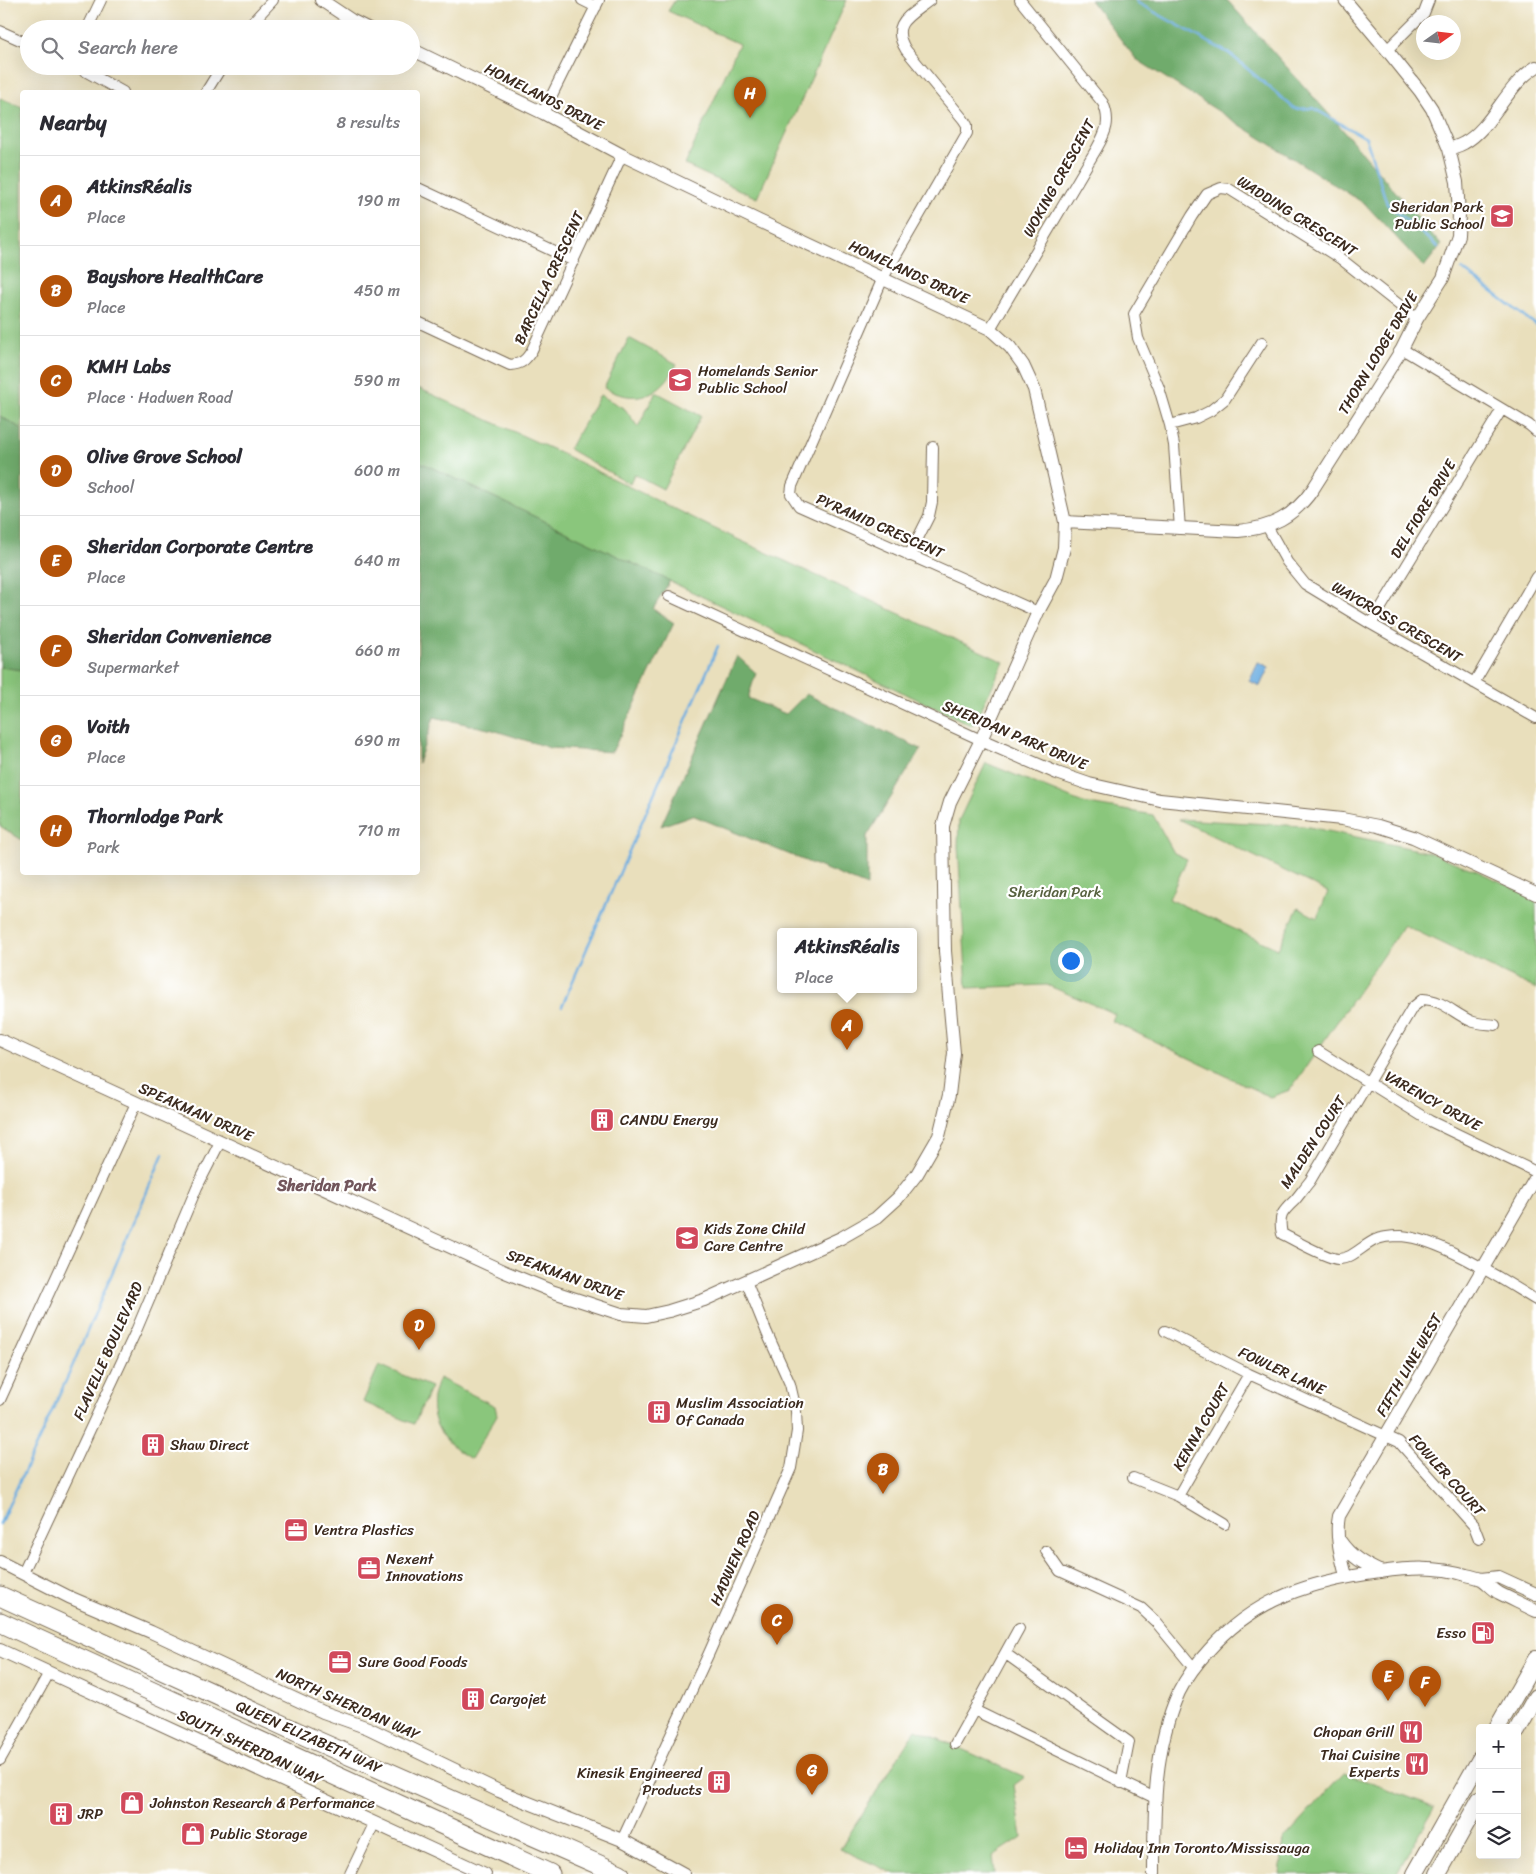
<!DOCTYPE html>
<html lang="en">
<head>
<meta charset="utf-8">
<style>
  body { margin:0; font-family:Sriracha,sans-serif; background:#f2f2f3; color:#2b2b33 }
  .controls { position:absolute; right:15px; bottom:15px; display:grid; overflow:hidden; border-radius:5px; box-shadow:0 5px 20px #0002 }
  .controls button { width:45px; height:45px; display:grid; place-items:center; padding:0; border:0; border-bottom:1px solid #e1e1e2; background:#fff; color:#2b2b33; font:25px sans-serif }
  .compass { position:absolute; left:1416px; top:15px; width:45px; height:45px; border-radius:50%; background:#fff; box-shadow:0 5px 20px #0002; rotate:76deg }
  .you { position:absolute; left:1070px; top:960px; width:18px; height:18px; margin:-12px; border:4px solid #fff; border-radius:50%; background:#1a73e8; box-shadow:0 0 0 8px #1a73e833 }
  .badge { display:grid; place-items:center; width:32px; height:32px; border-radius:50%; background:#b45309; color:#fff; font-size:16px; font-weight:700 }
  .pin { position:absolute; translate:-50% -41px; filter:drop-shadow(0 1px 2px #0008) }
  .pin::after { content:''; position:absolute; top:26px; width:18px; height:15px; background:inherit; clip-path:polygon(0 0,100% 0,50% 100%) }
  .popup { position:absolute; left:777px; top:928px; width:140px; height:65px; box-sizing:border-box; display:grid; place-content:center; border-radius:5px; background:#fff; filter:drop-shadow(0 1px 4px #0005); font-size:16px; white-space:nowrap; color:#7c7c81 }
  .popup b { font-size:19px; color:#2b2b33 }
  .popup::after { content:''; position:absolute; left:50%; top:100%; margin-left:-10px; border:10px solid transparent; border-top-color:#fff }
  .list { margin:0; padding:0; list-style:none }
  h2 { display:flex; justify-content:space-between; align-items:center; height:65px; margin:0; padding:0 20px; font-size:21px }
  h2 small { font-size:16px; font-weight:400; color:#7c7c81 }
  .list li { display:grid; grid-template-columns:32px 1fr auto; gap:15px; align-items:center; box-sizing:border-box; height:90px; padding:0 20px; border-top:1px solid #e1e1e2 }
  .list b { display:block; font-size:19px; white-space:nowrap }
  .list p { margin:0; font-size:16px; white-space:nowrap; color:#7c7c81 }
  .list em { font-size:16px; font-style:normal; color:#7c7c81 }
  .icon { flex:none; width:28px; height:28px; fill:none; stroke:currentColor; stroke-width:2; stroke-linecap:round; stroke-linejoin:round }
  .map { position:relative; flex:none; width:1536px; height:1874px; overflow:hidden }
  .search { position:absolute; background:#fff; box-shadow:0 5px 20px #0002; left:20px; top:20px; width:400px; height:55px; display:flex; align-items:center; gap:12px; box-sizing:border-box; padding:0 18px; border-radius:28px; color:#7c7c81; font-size:19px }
  .panel { position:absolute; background:#fff; box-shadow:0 5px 20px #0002; left:20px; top:90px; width:400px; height:785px; border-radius:5px }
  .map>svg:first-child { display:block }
  .green { fill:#8ac67c; stroke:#62784d }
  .forest { fill:#6fab6c; stroke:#556a45 }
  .water { fill:#6daee1; stroke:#546c80 }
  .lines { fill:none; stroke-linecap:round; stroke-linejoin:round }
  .stream { stroke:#6daee1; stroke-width:2.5 }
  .minor-casing { stroke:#786955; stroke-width:12 }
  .tertiary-casing { stroke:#786955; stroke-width:14 }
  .primary-casing { stroke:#786955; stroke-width:18 }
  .motorway-casing { stroke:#786955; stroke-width:21 }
  .minor { stroke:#fff; stroke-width:10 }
  .tertiary { stroke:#fff; stroke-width:12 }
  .primary { stroke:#fff; stroke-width:16 }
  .motorway { stroke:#fff; stroke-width:19 }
  .labels { text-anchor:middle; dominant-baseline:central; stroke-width:4.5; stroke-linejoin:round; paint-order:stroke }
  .street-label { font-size:15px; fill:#3b2a1e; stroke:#fff }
  .poi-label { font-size:15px; fill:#3b2a1e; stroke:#fff; text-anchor:start }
  .park-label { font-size:15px; fill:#57613f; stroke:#fff }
  .neighbourhood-label { font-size:16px; font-weight:bold; fill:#72565c; stroke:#fff }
</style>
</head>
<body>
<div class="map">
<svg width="1536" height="1874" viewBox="0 0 1536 1874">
  <rect width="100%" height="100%" fill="#fff"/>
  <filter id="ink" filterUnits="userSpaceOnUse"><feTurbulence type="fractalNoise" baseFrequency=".02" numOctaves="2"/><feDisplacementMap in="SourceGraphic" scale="10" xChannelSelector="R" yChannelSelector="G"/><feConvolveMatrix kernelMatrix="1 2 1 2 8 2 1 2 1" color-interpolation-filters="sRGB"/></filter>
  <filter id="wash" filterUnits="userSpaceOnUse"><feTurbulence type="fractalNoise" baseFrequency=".0096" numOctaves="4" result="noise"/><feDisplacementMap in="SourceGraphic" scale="20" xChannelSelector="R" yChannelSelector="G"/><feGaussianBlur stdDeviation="1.12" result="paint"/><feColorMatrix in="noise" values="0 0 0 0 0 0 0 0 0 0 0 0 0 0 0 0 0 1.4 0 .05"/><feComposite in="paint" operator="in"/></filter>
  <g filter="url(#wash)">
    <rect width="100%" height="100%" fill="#e9dfbc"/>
    <!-- green -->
    <path class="green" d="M675 0H847L757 198 685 165 739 44 668 11Z
      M0 98 22 107V429L0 416Z
      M629 338 677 364C661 396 636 405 604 388Z
      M418 388 552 449 709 526 1004 662 973 726 418 461Z
      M656 392 701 416 663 489 634 474 630 484 569 449 600 395 625 409 638 427Z
      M0 667 22 670V840L0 826Z
      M986 763 1083 803 1153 815 1174 853 1187 859 1169 899 1278 949 1298 908 1317 918 1328 892 1178 819 1304 826 1428 852 1477 871 1536 898V989L1404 925 1290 1090 1270 1097 1112 1021 1115 1014 1047 985 967 988 958 846 959 820Z
      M379 1365 431 1387 414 1424 363 1402Z
      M439 1378 495 1406 497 1415 471 1459C448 1446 429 1426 433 1397 434 1390 437 1384 439 1378Z
      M916 1729 1025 1777 1014 1785 1022 1837 993 1856 995 1874H895L840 1849Z
      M1344 1773 1435 1807 1396 1874H1280L1284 1839Z"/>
    <!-- forest -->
    <path class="forest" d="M1090 0H1227L1343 130 1441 245 1424 267 1365 204 1136 59Z
      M0 416 22 429V670L0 667Z
      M418 461 670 581 653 609 674 623 612 752 550 748 493 730 434 717 418 763Z
      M737 656 756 673 748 698 786 714 806 694 921 749 867 836V886L692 815 661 826Z"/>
    <!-- water -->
    <path class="water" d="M1258 662 1269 667 1260 686 1249 681Z"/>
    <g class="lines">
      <!-- stream -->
      <path class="stream" d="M1136 0 1138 3 1230 54 1295 109 1313 108 1366 138 1387 204 1438 247
        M1462 269 1536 325
        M562 1006 718 646
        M0 1524 69 1374 163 1154"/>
    </g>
  </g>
  <g filter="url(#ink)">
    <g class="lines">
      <defs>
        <path id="minor" d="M582 0 596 7
          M930 0C910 16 889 23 906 50L963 119 967 125V133L883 278 792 486 791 494 799 506 1038 612
          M87 29 101 0
          M246 29 273 0
          M0 31 29 44
          M1387 50 1424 13 1429 0
          M76 66 123 92
          M206 92 222 66
          M543 113 599 0
          M418 188 574 261
          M418 322 510 365C522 364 526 360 532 350L622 155
          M990 329 1097 148C1106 132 1111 121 1103 103L1020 0
          M1402 349 1529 425 1536 431
          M1170 425 1196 418 1210 411 1225 399 1262 342
          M1267 526 1287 562 1305 584 1371 624 1536 718
          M1180 529 1174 445 1170 425 1159 388 1138 338 1134 314 1192 216 1207 194 1221 188 1229 189 1341 259 1417 319
          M909 556 929 516 932 502 933 447
          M669 596 981 740
          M1371 624 1502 409
          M1474 683 1536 577
          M1495 1025C1487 1024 1477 1024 1471 1021 1453 1013 1443 1000 1423 999L1412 1008 1310 1181C1305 1187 1300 1194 1295 1200 1282 1212 1278 1216 1282 1234 1295 1240 1325 1258 1338 1259 1352 1259 1362 1246 1375 1240 1381 1237 1394 1236 1401 1236 1441 1239 1501 1279 1536 1300
          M1318 1051 1430 1121 1536 1172
          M1165 1331 1249 1374 1399 1442 1474 1526 1479 1539
          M0 1400 136 1103
          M1133 1478 1178 1496 1225 1524
          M1178 1496 1249 1374
          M1046 1551 1060 1571 1141 1608 1156 1622 1193 1667
          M23 1573 136 1331 197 1187 220 1142
          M1019 1628 974 1710 1155 1798
          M1006 1654 1129 1742 1121 1783
          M955 1744 974 1710
          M0 1760 49 1673
          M622 1840 709 1653 791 1468 797 1431 796 1411 793 1397 790 1384 767 1333 746 1281
          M350 1874 374 1824"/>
        <path id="tertiary" d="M321 0 351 20 369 29
          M1449 149C1454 147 1459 146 1464 143 1492 128 1507 84 1536 67
          M1065 522 1238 531C1271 528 1294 517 1313 489L1402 349 1417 319 1443 278 1458 235 1459 214 1457 182 1449 149 1432 109 1420 91 1387 50 1345 0
          M981 740 1057 773 1089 784 1160 800 1342 819 1378 826 1413 837 1536 894
          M0 1040 505 1272 554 1292 621 1314 646 1316 669 1311 704 1300 841 1238 876 1218 898 1198 917 1174 939 1136 949 1095 954 1053 945 951 943 826 950 802 981 740 1038 612 1056 579 1064 548 1065 522 1034 389 1023 365 1010 347 990 329 757 220 622 155 543 113 411 49
          M1340 1541C1351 1557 1364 1564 1381 1572
          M0 1562 69 1597 151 1632 323 1712 368 1728 499 1791 622 1840 684 1874
          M1346 1576C1341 1556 1335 1536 1339 1516L1536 1177
          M1481 1579 1499 1577 1536 1594
          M0 1650 485 1874
          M1154 1874C1154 1813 1153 1749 1179 1692 1187 1676 1197 1663 1209 1650 1256 1597 1313 1581 1380 1572 1409 1568 1437 1566 1466 1575 1471 1576 1476 1577 1481 1579 1487 1582 1492 1589 1499 1593 1511 1599 1524 1605 1536 1611"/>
        <path id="primary" d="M1497 1728 1536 1659
          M1517 1731 1536 1697
          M1415 1874 1480 1759
          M1438 1874 1480 1799"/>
        <path id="motorway" d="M0 1596 317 1741 620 1874
          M0 1622 550 1874"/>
      </defs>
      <!-- minor casing -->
      <use href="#minor" class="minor-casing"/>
      <!-- tertiary casing -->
      <use href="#tertiary" class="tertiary-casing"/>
      <!-- primary casing -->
      <use href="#primary" class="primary-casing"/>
      <!-- motorway casing -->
      <use href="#motorway" class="motorway-casing"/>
      <!-- minor -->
      <use href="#minor" class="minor"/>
      <!-- tertiary -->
      <use href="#tertiary" class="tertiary"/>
      <!-- primary -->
      <use href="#primary" class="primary"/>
      <!-- motorway -->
      <use href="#motorway" class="motorway"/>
    </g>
  </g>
  <!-- icons -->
  <defs>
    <symbol id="school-square" viewBox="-11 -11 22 22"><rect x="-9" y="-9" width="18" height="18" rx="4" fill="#d1495b" stroke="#fff"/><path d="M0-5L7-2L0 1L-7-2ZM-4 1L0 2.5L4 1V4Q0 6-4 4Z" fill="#fff"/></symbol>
    <symbol id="building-square" viewBox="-11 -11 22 22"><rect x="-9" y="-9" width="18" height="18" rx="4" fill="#d1495b" stroke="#fff"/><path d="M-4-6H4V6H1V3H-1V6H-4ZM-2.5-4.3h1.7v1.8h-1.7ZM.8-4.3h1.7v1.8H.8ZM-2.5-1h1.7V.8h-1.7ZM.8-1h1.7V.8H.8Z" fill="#fff"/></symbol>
    <symbol id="office-square" viewBox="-11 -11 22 22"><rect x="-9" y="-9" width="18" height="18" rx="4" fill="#d1495b" stroke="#fff"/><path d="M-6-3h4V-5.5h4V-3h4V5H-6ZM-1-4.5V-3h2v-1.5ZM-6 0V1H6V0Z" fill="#fff"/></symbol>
    <symbol id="fuel-square" viewBox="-11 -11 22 22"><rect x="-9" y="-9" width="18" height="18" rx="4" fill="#d1495b" stroke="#fff"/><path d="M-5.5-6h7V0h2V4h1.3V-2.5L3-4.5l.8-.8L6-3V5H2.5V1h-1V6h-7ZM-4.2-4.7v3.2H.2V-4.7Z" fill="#fff"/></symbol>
    <symbol id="restaurant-square" viewBox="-11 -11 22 22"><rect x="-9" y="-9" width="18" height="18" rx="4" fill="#d1495b" stroke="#fff"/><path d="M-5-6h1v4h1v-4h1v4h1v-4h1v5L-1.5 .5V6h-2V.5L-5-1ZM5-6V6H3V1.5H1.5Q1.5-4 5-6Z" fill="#fff"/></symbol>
    <symbol id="shop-square" viewBox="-11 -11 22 22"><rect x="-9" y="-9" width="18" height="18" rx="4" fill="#d1495b" stroke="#fff"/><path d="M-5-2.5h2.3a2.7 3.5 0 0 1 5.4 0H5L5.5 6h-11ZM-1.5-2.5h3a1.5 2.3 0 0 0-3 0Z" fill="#fff"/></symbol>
    <symbol id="hotel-square" viewBox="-11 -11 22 22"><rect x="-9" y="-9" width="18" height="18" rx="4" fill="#d1495b" stroke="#fff"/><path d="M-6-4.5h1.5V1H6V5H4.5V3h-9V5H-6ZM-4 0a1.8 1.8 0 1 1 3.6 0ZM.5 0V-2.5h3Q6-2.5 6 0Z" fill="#fff"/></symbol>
  </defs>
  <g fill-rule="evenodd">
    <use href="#school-square" x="1488" y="202" width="28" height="28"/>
    <use href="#school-square" x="666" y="366" width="28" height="28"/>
    <use href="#building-square" x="588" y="1106" width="28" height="28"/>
    <use href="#school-square" x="673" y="1224" width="28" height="28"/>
    <use href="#building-square" x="645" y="1398" width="28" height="28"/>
    <use href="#building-square" x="139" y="1431" width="28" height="28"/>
    <use href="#office-square" x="282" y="1516" width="28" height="28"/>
    <use href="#office-square" x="355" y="1554" width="28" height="28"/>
    <use href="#fuel-square" x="1469" y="1619" width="28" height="28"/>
    <use href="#office-square" x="326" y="1648" width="28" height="28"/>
    <use href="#building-square" x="459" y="1685" width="28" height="28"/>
    <use href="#restaurant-square" x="1397" y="1718" width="28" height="28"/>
    <use href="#restaurant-square" x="1403" y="1750" width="28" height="28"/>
    <use href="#building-square" x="705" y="1768" width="28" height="28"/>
    <use href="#shop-square" x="118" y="1789" width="28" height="28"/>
    <use href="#building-square" x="47" y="1800" width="28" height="28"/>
    <use href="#shop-square" x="179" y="1820" width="28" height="28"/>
    <use href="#hotel-square" x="1062" y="1834" width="28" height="28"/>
  </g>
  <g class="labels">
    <!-- street labels -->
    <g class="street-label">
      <text transform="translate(544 97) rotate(27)">HOMELANDS DRIVE</text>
      <text transform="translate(1059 178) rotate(-61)">WOKING CRESCENT</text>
      <text transform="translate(1297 216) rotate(32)">WADDING CRESCENT</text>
      <text transform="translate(909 272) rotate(25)">HOMELANDS DRIVE</text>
      <text transform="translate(549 278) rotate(-65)">BARCELLA CRESCENT</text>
      <text transform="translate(1378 353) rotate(-59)">THORN LODGE DRIVE</text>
      <text transform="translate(1423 509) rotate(-59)">DEL FIORE DRIVE</text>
      <text transform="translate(880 526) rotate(24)">PYRAMID CRESCENT</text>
      <text transform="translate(1397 622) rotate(30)">WAYCROSS CRESCENT</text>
      <text transform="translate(1015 735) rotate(23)">SHERIDAN PARK DRIVE</text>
      <text transform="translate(1433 1101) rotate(29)">VARENCY DRIVE</text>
      <text transform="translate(196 1112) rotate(24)">SPEAKMAN DRIVE</text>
      <text transform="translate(1313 1142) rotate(-57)">MALDEN COURT</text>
      <text transform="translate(565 1275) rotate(20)">SPEAKMAN DRIVE</text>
      <text transform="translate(108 1351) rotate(-66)">FLAVELLE BOULEVARD</text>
      <text transform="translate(1409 1365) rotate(-60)">FIFTH LINE WEST</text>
      <text transform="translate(1282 1371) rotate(25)">FOWLER LANE</text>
      <text transform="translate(1201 1427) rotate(-60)">KENNA COURT</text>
      <text transform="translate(1447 1475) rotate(48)">FOWLER COURT</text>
      <text transform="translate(735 1558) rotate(-66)">HADWEN ROAD</text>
      <text transform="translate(348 1704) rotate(24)">NORTH SHERIDAN WAY</text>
      <text transform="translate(309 1737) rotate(24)">QUEEN ELIZABETH WAY</text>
      <text transform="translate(250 1747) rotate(25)">SOUTH SHERIDAN WAY</text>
    </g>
    <!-- poi labels -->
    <g class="poi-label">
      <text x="1484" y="207" text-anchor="end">Sheridan Park<tspan x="1484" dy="17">Public School</tspan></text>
      <text x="698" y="371">Homelands Senior<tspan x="698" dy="17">Public School</tspan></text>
      <text x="620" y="1120">CANDU Energy</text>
      <text x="704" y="1229">Kids Zone Child<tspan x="704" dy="17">Care Centre</tspan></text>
      <text x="676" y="1403">Muslim Association<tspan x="676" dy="17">Of Canada</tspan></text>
      <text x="170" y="1445">Shaw Direct</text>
      <text x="314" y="1530">Ventra Plastics</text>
      <text x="386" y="1559">Nexent<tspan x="386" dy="17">Innovations</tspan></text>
      <text x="1466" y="1633" text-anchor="end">Esso</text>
      <text x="358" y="1662">Sure Good Foods</text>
      <text x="490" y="1699">Cargojet</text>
      <text x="1394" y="1732" text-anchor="end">Chopan Grill</text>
      <text x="1400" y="1755" text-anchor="end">Thai Cuisine<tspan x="1400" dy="17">Experts</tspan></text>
      <text x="702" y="1773" text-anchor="end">Kinesik Engineered<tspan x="702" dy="17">Products</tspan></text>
      <text x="150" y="1803">Johnston Research &amp; Performance</text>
      <text x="78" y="1814">JRP</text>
      <text x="210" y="1834">Public Storage</text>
      <text x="1094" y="1848">Holiday Inn Toronto/Mississauga</text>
    </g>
    <!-- park labels -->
    <g class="park-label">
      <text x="1055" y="892">Sheridan Park</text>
    </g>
    <!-- neighbourhood labels -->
    <g class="neighbourhood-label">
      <text x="327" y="1185">Sheridan Park</text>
    </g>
  </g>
</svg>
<div class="controls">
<button>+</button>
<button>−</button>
<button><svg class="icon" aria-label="layers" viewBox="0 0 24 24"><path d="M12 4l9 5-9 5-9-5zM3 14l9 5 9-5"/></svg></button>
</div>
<svg class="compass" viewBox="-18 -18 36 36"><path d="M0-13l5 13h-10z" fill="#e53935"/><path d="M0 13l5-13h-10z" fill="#7c7c81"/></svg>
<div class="you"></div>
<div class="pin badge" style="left:847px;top:1050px">A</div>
<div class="popup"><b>AtkinsRéalis</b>Place</div>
<div class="pin badge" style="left:883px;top:1494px">B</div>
<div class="pin badge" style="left:777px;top:1645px">C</div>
<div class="pin badge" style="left:419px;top:1350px">D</div>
<div class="pin badge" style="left:1388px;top:1701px">E</div>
<div class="pin badge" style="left:1425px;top:1707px">F</div>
<div class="pin badge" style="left:812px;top:1795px">G</div>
<div class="pin badge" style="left:750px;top:118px">H</div>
<div class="search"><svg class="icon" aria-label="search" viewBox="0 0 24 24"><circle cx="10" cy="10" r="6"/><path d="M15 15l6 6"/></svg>Search here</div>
<section class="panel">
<h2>Nearby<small>8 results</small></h2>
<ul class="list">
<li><span class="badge">A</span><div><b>AtkinsRéalis</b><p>Place</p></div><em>190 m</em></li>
<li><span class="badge">B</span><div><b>Bayshore HealthCare</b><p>Place</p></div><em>450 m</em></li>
<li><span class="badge">C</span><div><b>KMH Labs</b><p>Place · Hadwen Road</p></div><em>590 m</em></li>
<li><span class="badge">D</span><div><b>Olive Grove School</b><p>School</p></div><em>600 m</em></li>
<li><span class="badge">E</span><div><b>Sheridan Corporate Centre</b><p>Place</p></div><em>640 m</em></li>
<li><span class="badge">F</span><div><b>Sheridan Convenience</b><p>Supermarket</p></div><em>660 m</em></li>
<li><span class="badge">G</span><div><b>Voith</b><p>Place</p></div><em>690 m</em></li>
<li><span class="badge">H</span><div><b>Thornlodge Park</b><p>Park</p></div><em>710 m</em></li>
</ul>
</section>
</div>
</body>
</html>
